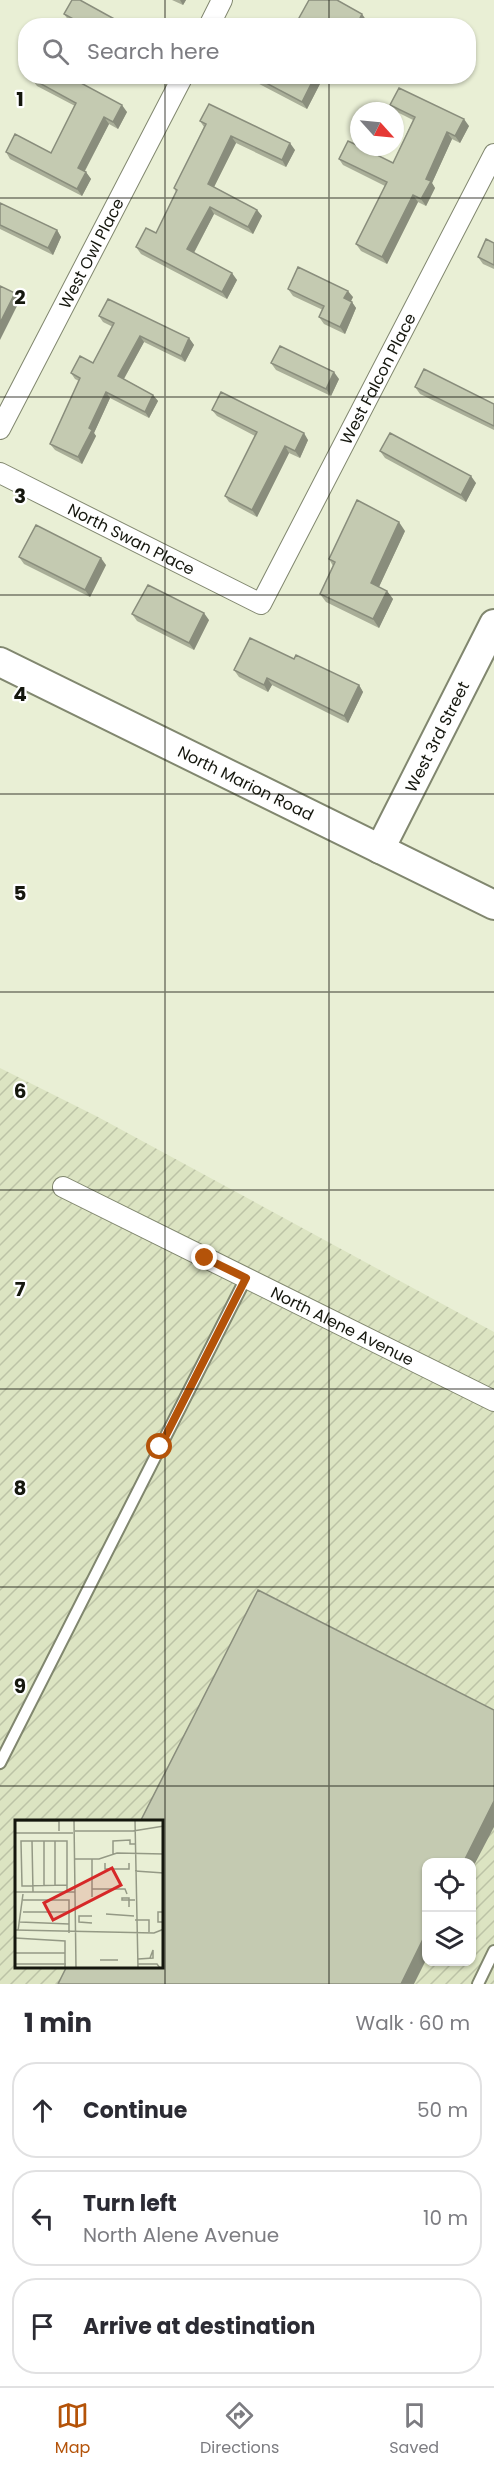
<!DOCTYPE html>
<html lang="en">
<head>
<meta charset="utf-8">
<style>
  body { margin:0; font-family:Poppins,sans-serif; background:#f7f7f7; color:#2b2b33 }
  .controls { position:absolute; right:18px; bottom:18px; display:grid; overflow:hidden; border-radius:12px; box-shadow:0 2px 4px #0004 }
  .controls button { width:54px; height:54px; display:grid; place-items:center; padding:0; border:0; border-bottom:2px solid #e1e1e2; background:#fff; color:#2b2b33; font:30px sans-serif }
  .compass { position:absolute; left:350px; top:102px; width:54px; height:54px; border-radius:50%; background:#fff; box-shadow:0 2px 4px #0004; rotate:117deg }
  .stop { position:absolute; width:18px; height:18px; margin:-14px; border:4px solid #b45309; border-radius:50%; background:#fff }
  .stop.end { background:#b45309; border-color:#fff; box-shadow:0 2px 6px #0008 }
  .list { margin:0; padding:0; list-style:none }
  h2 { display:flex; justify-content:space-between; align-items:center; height:78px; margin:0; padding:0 24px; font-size:26px }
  h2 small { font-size:20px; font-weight:400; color:#7c7c81 }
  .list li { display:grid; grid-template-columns:39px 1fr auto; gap:18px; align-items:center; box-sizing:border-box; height:96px; margin:0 12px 12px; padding:0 12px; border:2px solid #e1e1e2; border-radius:24px }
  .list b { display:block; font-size:22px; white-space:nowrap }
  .list p { margin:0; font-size:20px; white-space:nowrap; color:#7c7c81 }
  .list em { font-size:20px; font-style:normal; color:#7c7c81 }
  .icon { flex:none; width:33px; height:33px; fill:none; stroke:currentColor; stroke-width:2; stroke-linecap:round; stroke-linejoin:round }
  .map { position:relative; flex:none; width:494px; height:1984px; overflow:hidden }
  .search { position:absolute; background:#fff; box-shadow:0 2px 4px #0004; left:18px; right:18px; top:18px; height:66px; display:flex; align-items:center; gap:15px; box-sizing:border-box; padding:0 21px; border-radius:24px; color:#7c7c81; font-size:22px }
  .sheet { height:402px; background:#fff }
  nav { display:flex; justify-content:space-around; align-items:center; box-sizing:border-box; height:84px; border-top:2px solid #e1e1e2; background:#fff; font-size:16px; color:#7c7c81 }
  nav a { display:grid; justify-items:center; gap:3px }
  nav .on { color:#b45309 }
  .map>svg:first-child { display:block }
  .industrial { fill:url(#industrial-furrows); fill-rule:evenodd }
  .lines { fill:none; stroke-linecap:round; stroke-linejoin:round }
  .lane-casing { stroke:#81876f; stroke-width:14 }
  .street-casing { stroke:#81876f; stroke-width:22 }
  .secondary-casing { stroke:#81876f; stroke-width:32 }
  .lane { stroke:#fff; stroke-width:10 }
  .street { stroke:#fff; stroke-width:20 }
  .secondary { stroke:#fff; stroke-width:28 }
  .wall { fill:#a9ae98 }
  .shaded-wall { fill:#898d7c }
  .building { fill:#c4cab1; stroke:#898d7c; stroke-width:1.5 }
  .route { stroke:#b45309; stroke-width:8 }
  .grid { fill:none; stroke:#15170e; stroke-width:1.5; stroke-opacity:0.55 }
  .labels { text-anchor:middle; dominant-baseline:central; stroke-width:4.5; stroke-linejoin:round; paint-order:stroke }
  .street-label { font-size:16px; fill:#15170e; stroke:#fff }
  .inset-road { fill:none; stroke:#949985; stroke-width:1.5 }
  .view { fill:#d62828; fill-opacity:0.15; stroke:#d62828; stroke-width:3 }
  .inset-edge { fill:none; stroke:#15170e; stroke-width:3 }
  .grid-label { font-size:20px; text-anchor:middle; font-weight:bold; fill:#15170e; stroke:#fff; stroke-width:4.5; stroke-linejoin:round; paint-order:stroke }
</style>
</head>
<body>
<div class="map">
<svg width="494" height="1984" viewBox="0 0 494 1984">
  <defs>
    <pattern id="industrial-furrows" width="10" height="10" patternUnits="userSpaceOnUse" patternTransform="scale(1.5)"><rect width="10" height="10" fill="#dce4c2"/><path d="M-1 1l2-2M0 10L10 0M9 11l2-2" fill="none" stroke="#bcc3a6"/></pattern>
  </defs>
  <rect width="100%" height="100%" fill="#e9efd5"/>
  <!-- industrial -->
  <path class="industrial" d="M0 1068 98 1117 494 1332V1984H0ZM16 1822H162V1968H16ZM426 1862H472V1962H426Z"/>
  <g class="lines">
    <defs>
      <path id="lane" d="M0 1763 246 1278
        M478 1984 494 1951"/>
      <g id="street">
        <path d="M209 26 222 0"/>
        <path id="s1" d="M0 429 183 76"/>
        <path id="s2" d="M0 473 261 604 494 154"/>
        <path id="s3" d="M63 1187 494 1401"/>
      </g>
      <g id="secondary">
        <path id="s4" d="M0 662 494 905"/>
        <path id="s5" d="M380 849 494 624"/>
      </g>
    </defs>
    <!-- lane casing -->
    <use href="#lane" class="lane-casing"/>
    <!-- street casing -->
    <use href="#street" class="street-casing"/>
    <!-- secondary casing -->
    <use href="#secondary" class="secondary-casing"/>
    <!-- lane -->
    <use href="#lane" class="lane"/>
    <!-- street -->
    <use href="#street" class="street"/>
    <!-- secondary -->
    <use href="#secondary" class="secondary"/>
  </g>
  <!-- wall -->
  <path class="wall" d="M172 0H186L183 5Z
    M64 14 127 26H78L69 21Z
    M299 18 367 21 365 26H304Z
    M244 76H321L323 78 307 109Z
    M32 79 127 112 118 129 109 124 85 171 91 179 82 196 10 159 6 152 51 153 75 106 37 86Z
    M390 105 469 126 460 143 452 139 432 183 435 188 426 206 418 202 387 264 361 251 356 244 385 186 343 165 339 159 393 163 413 120 395 111Z
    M200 121 295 150 286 167 236 143 214 187 257 210 262 216 253 234 214 214 194 253 237 280 227 299 141 254 136 247 156 233 176 192 174 188 204 127Z
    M0 203 57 230 61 237 53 255 0 229Z
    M494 243V269L483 264 478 257Z
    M288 289 353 297 351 301 356 308 345 334 324 324 319 317 323 310 293 296Z
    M99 316 189 338 194 345 185 362 144 342 124 379 153 395 158 401 149 418 110 398 94 433 96 436 82 464 55 450 50 444 79 381 75 379 71 373 93 363 113 327 103 322Z
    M271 363 339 379 331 396 276 370Z
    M415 387 494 404V430L420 394Z
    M212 410 308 440 300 458 289 453 257 517 229 502 225 496 255 436 217 416Z
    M380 451 476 483 466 502 385 458Z
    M405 531 379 587 387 591 393 599 379 628 326 602 320 594 333 566 329 559Z
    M19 557 106 565 90 597 24 564Z
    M132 614 209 620 194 650 137 621Z
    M234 670 359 685 363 692 348 723 272 685 268 692 239 677Z"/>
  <!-- shaded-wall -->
  <path class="shaded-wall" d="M180 0H186L183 5Z
    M362 14 367 21 365 26H356Z
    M315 76H321L323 78 307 109 302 102Z
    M122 105 127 112 118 129 113 122Z
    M104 117 109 124 83 174 78 168Z
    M464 119 469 126 460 143 455 136Z
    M447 132 452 139 432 183 435 188 426 206 421 199 426 179Z
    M231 136 236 143 212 191 208 184Z
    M290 143 295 150 286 167 282 160Z
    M86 172 91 179 82 196 77 189Z
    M413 195 418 202 387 264 382 257Z
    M210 207 214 214 192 256 187 249Z
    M257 210 262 216 253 234 248 227Z
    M57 230 61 237 53 255 48 248Z
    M232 273 237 280 227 299 222 292Z
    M348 291 353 297 349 305 344 298Z
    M15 293 20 300 0 340V323Z
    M352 302 356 308 345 334 340 327Z
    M140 336 144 342 122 382 118 376Z
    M189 338 194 345 185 362 181 356Z
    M334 372 339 379 331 396 326 389Z
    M106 392 110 398 94 433 96 436 82 464 78 457 89 428Z
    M153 395 158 401 149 418 145 412Z
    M304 433 308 440 300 458 295 451Z
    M285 446 289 453 257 517 252 510Z
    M471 476 476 483 466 502 461 495Z
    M399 522 405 531 377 591 371 583Z
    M101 558 106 565 90 597 85 590Z
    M387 591 393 599 379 628 373 619Z
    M204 613 209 620 194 650 189 643Z
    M267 678 272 685 268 692 264 685Z
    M359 685 363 692 348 723 344 716Z
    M494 1801V1827L471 1871V1863H463Z
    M426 1933V1960L414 1984H401Z"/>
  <!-- building -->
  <path class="building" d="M72 0H80L127 26H86L64 14Z
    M309 0H337L362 14 356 26H312L299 18Z
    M33 76H68L122 105 113 122 104 117 78 168 86 172 77 189 6 152 15 134 51 153 76 103 32 79Z
    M253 76H315L302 102Z
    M399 88 464 119 455 136 447 132 426 179 431 181 421 199 413 195 382 257 356 244 387 182 339 159 348 141 359 146V147H361L393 163 415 117 390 105Z
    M209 104 290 143 282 160 231 136 208 184 257 210 248 227 210 207 187 249 232 273 222 292 136 247 146 228 156 233 177 190 174 188 206 124 200 121Z
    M0 203 57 230 48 248 0 225Z
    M486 239 494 243V265L478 257Z
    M298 267 348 291 344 298 352 302 340 327 319 317 324 306 288 289Z
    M0 286 15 293 0 323Z
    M108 299 189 338 181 356 140 336 118 376 153 395 145 412 106 392 89 428 92 430 78 457 50 444 80 378 71 373 80 356 93 363 114 323 99 316Z
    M280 346 334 372 326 389 271 363Z
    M424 369 494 404V426L415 387Z
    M221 392 304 433 295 451 285 446 252 510 225 496 257 432 212 410Z
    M390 433 471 476 461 495 380 451Z
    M357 500 399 522 371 583 387 591 373 619 320 594 335 562 329 559Z
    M36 525 101 558 85 590 19 557Z
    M148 585 204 613 189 643 132 614Z
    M250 638 294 659 296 655 359 685 344 716 267 678 264 685 234 670Z
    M258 1590 494 1710V1801L463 1863H426V1933L401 1984H58L66 1968H162V1822H140Z"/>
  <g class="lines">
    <!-- route -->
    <path class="route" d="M160 1447 246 1278 205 1258"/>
  </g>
  <!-- grid -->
  <path class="grid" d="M165 0V26M329 0V26M165 76V1984M329 76V1984M0 198H494M0 397H494M0 595H494M0 794H494M0 992H494M0 1190H494M0 1389H494M0 1587H494M0 1786H494"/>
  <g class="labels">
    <!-- street labels -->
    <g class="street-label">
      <text stroke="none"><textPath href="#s1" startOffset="198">West Owl Place</textPath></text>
      <text stroke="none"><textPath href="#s2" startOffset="546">West Falcon Place</textPath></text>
      <text stroke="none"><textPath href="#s2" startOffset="147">North Swan Place</textPath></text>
      <text stroke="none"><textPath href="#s5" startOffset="126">West 3rd Street</textPath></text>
      <text stroke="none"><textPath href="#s4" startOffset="274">North Marion Road</textPath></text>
      <text stroke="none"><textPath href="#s3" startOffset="312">North Alene Avenue</textPath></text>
    </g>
  </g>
  <!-- overview -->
  <g transform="translate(15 1820)">
    <rect width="148" height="148" fill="#e9efd5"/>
    <path class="inset-road" d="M59 0 61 148M120 0 123 148M0 1H44V11M60 11H118L149 6M0 13H58M17 21 18 72M29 21V65M40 21V65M98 34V21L115 20V24H120M60 39H84L102 33 149 34M77 39V77M90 43V49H114V43M120 51 149 53M52 65 7 66 6 21H52V72M77 69H110L112 74M0 72H60M8 80H54V113M114 87V78H107V80H120M8 92H54M149 92H143V102H149M0 93V72M91 94 119 96M120 100H134V112M5 102 54 104M77 103 64 102V96H77M0 110 139 113 149 109M3 111 8 74M0 118 50 121V148M0 133H50M123 139 138 138V130L135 138M85 140H103M0 144H51M123 144H142L145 148"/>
    <path class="view" d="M97 48 106 65 38 100 29 83Z"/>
    <rect width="148" height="148" class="inset-edge"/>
  </g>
  <g class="grid-label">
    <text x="20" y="106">1</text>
    <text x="20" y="304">2</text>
    <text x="20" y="503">3</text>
    <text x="20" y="701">4</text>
    <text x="20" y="900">5</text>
    <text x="20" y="1098">6</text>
    <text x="20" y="1296">7</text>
    <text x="20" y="1495">8</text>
    <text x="20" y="1693">9</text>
  </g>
</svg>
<div class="controls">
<button><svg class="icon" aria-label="locate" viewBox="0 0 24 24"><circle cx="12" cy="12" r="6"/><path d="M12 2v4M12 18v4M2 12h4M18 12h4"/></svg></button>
<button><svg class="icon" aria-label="layers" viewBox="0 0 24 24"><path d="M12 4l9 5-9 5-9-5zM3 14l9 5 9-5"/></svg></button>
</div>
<svg class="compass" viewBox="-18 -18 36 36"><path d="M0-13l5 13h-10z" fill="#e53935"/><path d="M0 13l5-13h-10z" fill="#7c7c81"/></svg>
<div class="stop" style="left:160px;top:1447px"></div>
<div class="stop end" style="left:205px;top:1258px"></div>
<div class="search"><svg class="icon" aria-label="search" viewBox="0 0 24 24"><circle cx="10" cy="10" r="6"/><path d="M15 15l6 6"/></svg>Search here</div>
</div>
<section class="sheet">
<h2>1 min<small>Walk · 60 m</small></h2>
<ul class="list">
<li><svg class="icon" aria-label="ahead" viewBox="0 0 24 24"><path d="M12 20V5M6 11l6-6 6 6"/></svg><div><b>Continue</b></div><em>50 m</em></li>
<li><svg class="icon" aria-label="left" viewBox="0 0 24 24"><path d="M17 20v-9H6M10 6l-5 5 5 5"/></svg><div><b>Turn left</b><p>North Alene Avenue</p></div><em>10 m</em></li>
<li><svg class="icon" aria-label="arrive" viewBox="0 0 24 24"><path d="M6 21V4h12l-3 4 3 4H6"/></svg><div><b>Arrive at destination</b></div></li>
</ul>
</section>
<nav>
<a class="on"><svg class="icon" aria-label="map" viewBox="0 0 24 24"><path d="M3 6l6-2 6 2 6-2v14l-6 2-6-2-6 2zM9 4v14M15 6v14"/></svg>Map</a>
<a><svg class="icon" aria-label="directions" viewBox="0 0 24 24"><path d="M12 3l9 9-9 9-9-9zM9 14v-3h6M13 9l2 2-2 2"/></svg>Directions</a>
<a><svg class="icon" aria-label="saved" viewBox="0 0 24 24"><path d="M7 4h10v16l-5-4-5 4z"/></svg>Saved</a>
</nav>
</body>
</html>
